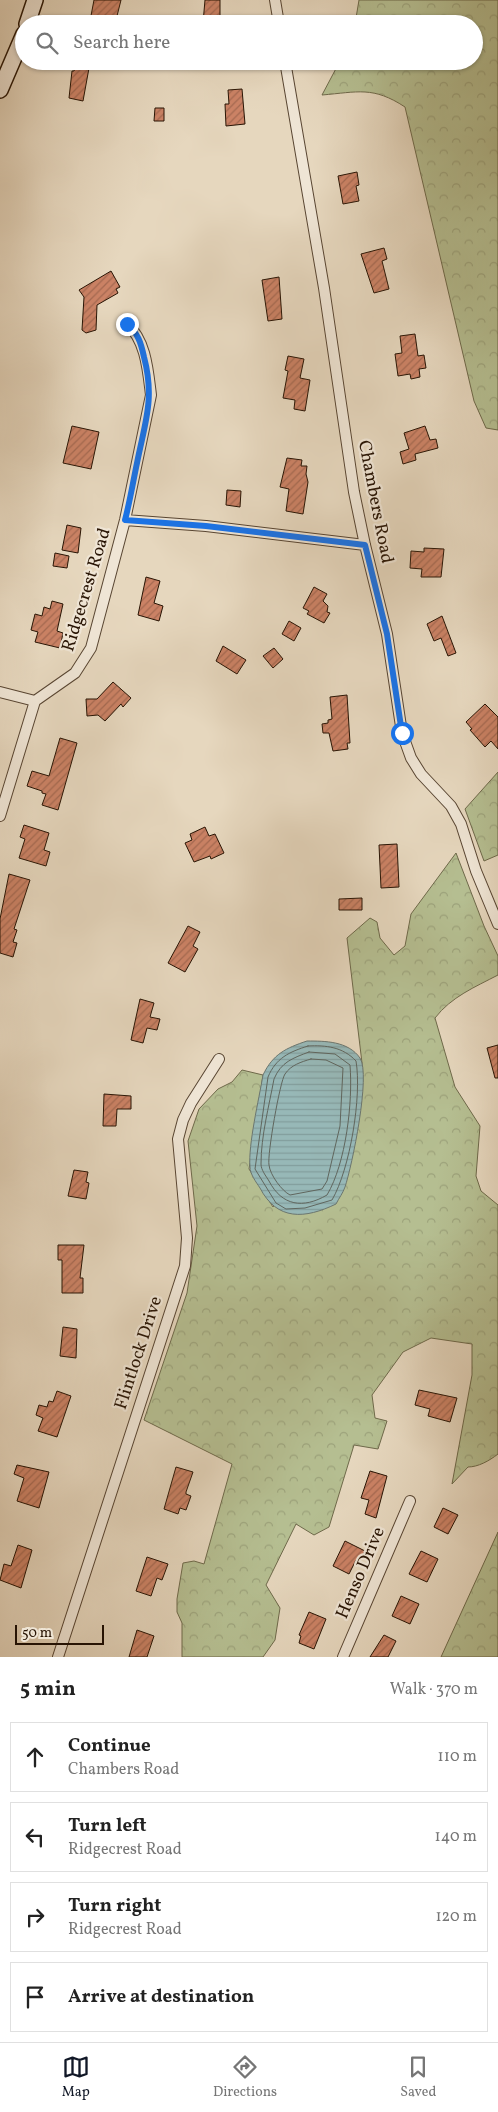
<!DOCTYPE html>
<html lang="en">
<head>
<meta charset="utf-8">
<style>
  body { margin:0; font-family:Vollkorn,serif; background:#f2f2f2; color:#222 }
  .scale { position:absolute; left:15px; bottom:12px; width:89px; box-sizing:border-box; padding-left:5px; border:2px solid #281404; border-top:0; font-size:14px; line-height:18px; white-space:nowrap; color:#281404; -webkit-text-stroke:4px #efe5d5; paint-order:stroke }
  .stop { position:absolute; width:15px; height:15px; margin:-11px; border:4px solid #1a73e8; border-radius:50%; background:#fff }
  .stop.end { background:#1a73e8; border-color:#fff; box-shadow:0 1px 5px #0008 }
  .list { margin:0; padding:0; list-style:none }
  h2 { display:flex; justify-content:space-between; align-items:center; height:65px; margin:0; padding:0 20px; font-size:21px }
  h2 small { font-size:16px; font-weight:400; color:#767676 }
  .list li { display:grid; grid-template-columns:32px 1fr auto; gap:15px; align-items:center; box-sizing:border-box; height:70px; margin:0 10px 10px; padding:0 10px; border:1px solid #e0e0e0; border-radius:0px }
  .list b { display:block; font-size:19px; white-space:nowrap }
  .list p { margin:0; font-size:16px; white-space:nowrap; color:#767676 }
  .list em { font-size:16px; font-style:normal; color:#767676 }
  .icon { flex:none; width:28px; height:28px; fill:none; stroke:currentColor; stroke-width:2; stroke-linecap:round; stroke-linejoin:round }
  .map { position:relative; flex:none; width:498px; height:1657px; overflow:hidden }
  .search { position:absolute; background:#fff; box-shadow:0 1px 4px #0004; left:15px; right:15px; top:15px; height:55px; display:flex; align-items:center; gap:12px; box-sizing:border-box; padding:0 18px; border-radius:28px; color:#767676; font-size:19px }
  .sheet { height:385px; background:#fff }
  nav { display:flex; justify-content:space-around; align-items:center; box-sizing:border-box; height:70px; border-top:1px solid #e0e0e0; background:#fff; font-size:14px; color:#767676 }
  nav a { display:grid; justify-items:center; gap:2px }
  nav .on { color:#111827 }
  .map>svg:first-child { display:block }
  .forest { fill:url(#forest-crowns); stroke:#6e694a }
  .water { fill:url(#water-rules); stroke:#6b766f }
  .lines { fill:none; stroke-linecap:round; stroke-linejoin:round }
  .shore { stroke:#60665e; stroke-width:1 }
  .building { fill:url(#building-hatch); stroke:#281404 }
  .street-casing { stroke:#584532; stroke-width:12 }
  .secondary-casing { stroke:#281404; stroke-width:18 }
  .street { stroke:#efe5d5; stroke-width:10 }
  .secondary { stroke:#efe5d5; stroke-width:15 }
  .route { stroke:#1a73e8; stroke-width:6 }
  .labels { text-anchor:middle; dominant-baseline:central; stroke-width:4.5; stroke-linejoin:round; paint-order:stroke }
  .street-label { font-size:18px; fill:#281404; stroke:#efe5d5 }
</style>
</head>
<body>
<div class="map">
<svg width="498" height="1657" viewBox="0 0 498 1657">
  <defs>
    <pattern id="forest-crowns" width="20" height="18" patternUnits="userSpaceOnUse" patternTransform="scale(1.25)"><rect width="20" height="18" fill="#b5be91"/><path d="M2 6a3 3 0 1 1 6 0M12 15a3 3 0 1 1 6 0" fill="none" stroke="#9ca27b"/></pattern>
    <pattern id="water-rules" width="6" height="5" patternUnits="userSpaceOnUse" patternTransform="scale(1.25)"><rect width="6" height="5" fill="#97b8b7"/><path d="M0 2.5h6" fill="none" stroke="#829d9c"/></pattern>
    <pattern id="building-hatch" width="6" height="6" patternUnits="userSpaceOnUse" patternTransform="scale(1.25)"><rect width="6" height="6" fill="#cb8265"/><path d="M-1 1l2-2M0 6l6-6M5 7l2-2" fill="none" stroke="#a56951"/></pattern>
  </defs>
  <rect width="100%" height="100%" fill="#e6d7be"/>
  <filter id="stains"><feTurbulence type="fractalNoise" baseFrequency=".004" numOctaves="4"/><feColorMatrix values="0 0 0 0 .2 0 0 0 0 .09 0 0 0 0 .02 0 0 0 .5 -.17"/></filter>
  <radialGradient id="worn" r=".72"><stop offset=".6" stop-color="#630" stop-opacity="0"/><stop offset="1" stop-color="#630" stop-opacity=".3"/></radialGradient>
  <!-- forest -->
  <path class="forest" d="M359 0H498V430L486 428 474 401 405 107C373 86 358 92 322 95L340 61H474V24H355Z
    M498 772V855L484 861 465 809Z
    M456 853 484 926 498 956V975C475 987 451 997 435 1018L455 1087 480 1126 476 1176 481 1191 498 1205V1454C489 1461 478 1467 468 1467L452 1484 472 1375V1344L431 1338 403 1352 372 1395 375 1418 387 1421 378 1449 354 1445 329 1527 314 1535 296 1524 266 1585 280 1608 275 1640 263 1657H182V1623L177 1612V1599L183 1563 194 1561 204 1564 232 1464 144 1420 187 1293 197 1226 188 1141 199 1109 218 1089 232 1082 242 1070 263 1075 249 1169 273 1207 362 1085V1063L347 938 370 918 377 922 380 938 394 955 405 946 411 914Z
    M498 1532V1657H441Z"/>
  <!-- water -->
  <path class="water" d="M307 1041C325 1041 348 1041 360 1058 371 1075 352 1166 345 1187 343 1193 339 1198 336 1204 305 1219 277 1221 260 1188 256 1182 250 1174 250 1167 248 1145 259 1099 263 1075 273 1054 286 1048 307 1041Z"/>
  <g class="lines">
    <!-- shore -->
    <path class="shore" d="M308 1046C326 1045 343 1047 356 1061 362 1096 350 1169 332 1200L305 1208 286 1209 276 1203 255 1169 268 1077C276 1058 289 1052 308 1046Z
      M309 1052 335 1054 350 1065C353 1102 346 1163 327 1195 303 1209 282 1206 269 1181 266 1176 261 1170 261 1164 261 1136 269 1106 274 1079 281 1062 293 1058 309 1052Z
      M311 1059 326 1060 343 1068 340 1126 327 1181 322 1189 290 1195C282 1191 270 1175 269 1165 267 1155 280 1081 285 1074 291 1065 301 1062 311 1059Z"/>
  </g>
  <!-- building -->
  <path class="building" d="M94 0H121L117 16H113L111 24 90 21Z
    M205 0H220V24L203 23Z
    M76 65 89 68 83 101 69 98 72 71H74Z
    M242 89 245 124 226 126 225 104H229L228 90Z
    M155 108H164V121H154Z
    M357 172 359 185 356 186 359 201 343 204 338 176Z
    M384 248 387 259 382 261 389 289 374 293 361 254Z
    M111 271 120 287 116 289 118 293 97 305 96 330 86 333 82 330 84 297 79 290Z
    M279 277 282 319 268 321 262 280Z
    M415 334 418 356 424 355 426 368 419 369 420 377 411 379 410 374 398 376 395 354 402 353 400 336Z
    M288 356 304 359 300 378 310 380 305 411 294 409 295 400 283 398 288 371 285 370Z
    M72 426 99 432 91 469 63 463Z
    M425 426 430 440 436 439 438 448 415 454 416 460 403 464 400 452 409 449 404 433Z
    M287 458 302 460 301 466H307L306 474 308 482 303 514 286 511 289 489 280 487Z
    M227 490 241 491 240 507 226 505Z
    M67 525 81 528 78 553 62 550Z
    M424 548 444 549 441 577H421L422 569 410 568 411 551 424 552Z
    M55 553 69 556 67 568 53 566Z
    M146 577 160 581 154 603 163 606 159 621 138 615Z
    M314 587 327 594 323 601 328 606 327 612 330 613 324 623 307 614 309 611 303 608Z
    M52 601 63 604 57 631 63 633 60 648 35 642 38 632 31 630 35 614 42 616 44 607 50 609Z
    M442 616 456 653 448 656 441 638 434 641 427 624Z
    M289 621 301 628 294 641 282 634Z
    M223 646 246 660 237 674 216 661Z
    M274 648 283 659 273 668 263 656Z
    M113 682 131 698 123 707 121 704 105 721 98 715 87 716 86 699H97Z
    M347 695 350 743H347L348 749 333 751 329 733H323L322 724 328 723V720L332 719 330 697Z
    M485 704 498 717V749L491 741 485 747 470 730 472 729 466 722Z
    M60 738 77 743 58 810 42 805 46 794 42 793V791L27 786 32 771 49 776Z
    M24 825 49 833 44 850 50 852 46 866 19 858 25 839 20 837Z
    M205 827 209 836 215 834 224 853 211 859 210 856 194 862 185 843 192 840 190 834Z
    M397 844 399 887 381 888 379 845Z
    M9 874 30 880 14 929 17 930 13 942 17 943 13 957 0 953V919Z
    M362 898V910H339V899Z
    M188 926 200 932 193 946 198 949 185 972 168 963Z
    M140 999 154 1003 150 1017 160 1019 157 1030 147 1028 143 1043 131 1040Z
    M498 1045V1078H495L487 1048Z
    M104 1094 131 1096V1109H117L116 1126H103Z
    M74 1170 88 1172 86 1182 89 1183 86 1199 68 1196Z
    M58 1245H84L80 1278H83V1293H62V1260H58Z
    M63 1327 77 1329 76 1358 60 1356Z
    M419 1390 457 1398 450 1422 428 1416 430 1409 415 1405Z
    M57 1391 71 1396 57 1437 38 1431 43 1418 36 1415 39 1405 47 1407 49 1401 53 1402Z
    M17 1465 49 1472 39 1508 17 1501 24 1478 14 1474Z
    M176 1467 193 1472 186 1492V1494L191 1496 186 1510 180 1508 178 1514 164 1509Z
    M370 1471 387 1476 376 1518 365 1514 369 1500 361 1498Z
    M443 1508 458 1515 448 1534 434 1527Z
    M345 1541 365 1551 359 1562 356 1560 349 1574 333 1566Z
    M18 1545 32 1550 21 1588 0 1580 4 1564 11 1566Z
    M421 1551 438 1559 427 1582 409 1574Z
    M147 1557 168 1564 162 1580 157 1578 151 1596 136 1591Z
    M401 1596 419 1604 410 1624 392 1616Z
    M309 1612 326 1619 314 1649 299 1643 301 1636 299 1635Z
    M137 1630 154 1636 147 1657H129Z
    M384 1635 396 1641 388 1657H370Z"/>
  <g class="lines">
    <defs>
      <path id="street" d="M275 0 279 24
        M285 61 324 288 354 492 365 545 387 634 402 733 411 758 421 774 451 806 461 824 476 871 498 924
        M125 520 206 526 365 545
        M0 692 35 701 75 673 91 648 125 520 151 395C148 371 146 340 127 324
        M0 816 35 701
        M58 1657 185 1266 187 1238 178 1139 183 1120 191 1103 219 1059
        M343 1657 410 1501"/>
      <path id="secondary" d="M27 24 35 0
        M0 90 24 34"/>
    </defs>
    <!-- street casing -->
    <use href="#street" class="street-casing"/>
    <!-- secondary casing -->
    <use href="#secondary" class="secondary-casing"/>
    <!-- street -->
    <use href="#street" class="street"/>
    <!-- secondary -->
    <use href="#secondary" class="secondary"/>
  </g>
  <g class="lines">
    <!-- route -->
    <path class="route" d="M127 324C138 333 141 343 144 357 155 399 145 422 137 463 133 482 130 501 125 520L206 526 365 545 387 634 402 733"/>
  </g>
  <g class="labels">
    <!-- street labels -->
    <g class="street-label">
      <text transform="translate(375 502) rotate(79)">Chambers Road</text>
      <text transform="translate(87 590) rotate(-73)">Ridgecrest Road</text>
      <text transform="translate(139 1353) rotate(-72)">Flintlock Drive</text>
      <text transform="translate(361 1573) rotate(-67)">Henso Drive</text>
    </g>
  </g>
  <rect width="100%" height="100%" filter="url(#stains)"/>
  <rect width="100%" height="100%" fill="url(#worn)"/>
</svg>
<div class="scale">50 m</div>
<div class="stop" style="left:402px;top:733px"></div>
<div class="stop end" style="left:127px;top:324px"></div>
<div class="search"><svg class="icon" aria-label="search" viewBox="0 0 24 24"><circle cx="10" cy="10" r="6"/><path d="M15 15l6 6"/></svg>Search here</div>
</div>
<section class="sheet">
<h2>5 min<small>Walk · 370 m</small></h2>
<ul class="list">
<li><svg class="icon" aria-label="ahead" viewBox="0 0 24 24"><path d="M12 20V5M6 11l6-6 6 6"/></svg><div><b>Continue</b><p>Chambers Road</p></div><em>110 m</em></li>
<li><svg class="icon" aria-label="left" viewBox="0 0 24 24"><path d="M17 20v-9H6M10 6l-5 5 5 5"/></svg><div><b>Turn left</b><p>Ridgecrest Road</p></div><em>140 m</em></li>
<li><svg class="icon" aria-label="right" viewBox="0 0 24 24"><path d="M7 20v-9h11M14 6l5 5-5 5"/></svg><div><b>Turn right</b><p>Ridgecrest Road</p></div><em>120 m</em></li>
<li><svg class="icon" aria-label="arrive" viewBox="0 0 24 24"><path d="M6 21V4h12l-3 4 3 4H6"/></svg><div><b>Arrive at destination</b></div></li>
</ul>
</section>
<nav>
<a class="on"><svg class="icon" aria-label="map" viewBox="0 0 24 24"><path d="M3 6l6-2 6 2 6-2v14l-6 2-6-2-6 2zM9 4v14M15 6v14"/></svg>Map</a>
<a><svg class="icon" aria-label="directions" viewBox="0 0 24 24"><path d="M12 3l9 9-9 9-9-9zM9 14v-3h6M13 9l2 2-2 2"/></svg>Directions</a>
<a><svg class="icon" aria-label="saved" viewBox="0 0 24 24"><path d="M7 4h10v16l-5-4-5 4z"/></svg>Saved</a>
</nav>
</body>
</html>
